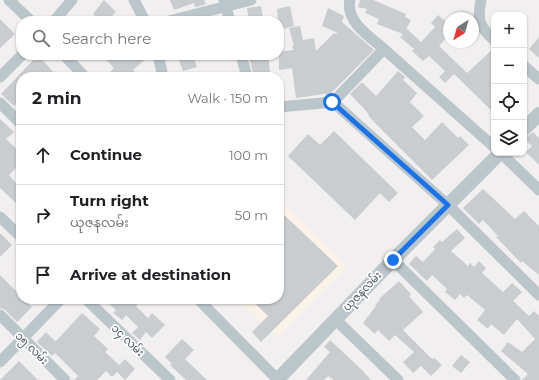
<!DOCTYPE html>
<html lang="en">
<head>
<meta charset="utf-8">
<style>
  body { margin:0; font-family:Montserrat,"Noto Sans Myanmar",sans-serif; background:#f2f2f2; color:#202124 }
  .controls { position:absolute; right:12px; top:12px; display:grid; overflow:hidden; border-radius:8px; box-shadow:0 1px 3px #0004 }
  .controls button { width:36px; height:36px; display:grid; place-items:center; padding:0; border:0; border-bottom:1px solid #e0e0e0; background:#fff; color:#202124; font:20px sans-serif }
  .compass { position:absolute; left:443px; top:12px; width:36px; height:36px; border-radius:50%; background:#fff; box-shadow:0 1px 3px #0004; rotate:217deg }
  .stop { position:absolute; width:12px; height:12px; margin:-9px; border:3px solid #1a73e8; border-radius:50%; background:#fff }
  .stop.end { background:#1a73e8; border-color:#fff; box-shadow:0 1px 4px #0008 }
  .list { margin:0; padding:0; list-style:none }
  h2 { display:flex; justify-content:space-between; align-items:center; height:52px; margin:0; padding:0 16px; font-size:17px }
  h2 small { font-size:13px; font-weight:400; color:#757577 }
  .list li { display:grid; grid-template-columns:26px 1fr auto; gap:12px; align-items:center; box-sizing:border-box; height:60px; padding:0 16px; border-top:1px solid #e0e0e0 }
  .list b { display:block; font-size:15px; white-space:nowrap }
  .list p { margin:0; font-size:13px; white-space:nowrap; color:#757577 }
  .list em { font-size:13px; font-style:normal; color:#757577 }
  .icon { flex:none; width:22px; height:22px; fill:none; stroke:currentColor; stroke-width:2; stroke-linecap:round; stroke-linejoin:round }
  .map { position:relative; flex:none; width:539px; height:380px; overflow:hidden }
  .search { position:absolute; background:#fff; box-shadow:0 1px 3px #0004; left:16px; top:16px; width:268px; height:44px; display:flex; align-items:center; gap:10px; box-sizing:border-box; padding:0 14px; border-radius:16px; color:#757577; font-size:15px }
  .panel { position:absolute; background:#fff; box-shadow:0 1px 3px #0004; left:16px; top:72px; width:268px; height:232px; border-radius:16px }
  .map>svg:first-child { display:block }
  .commercial { fill:#fbf2e8 }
  .building { fill:#c9cdd0 }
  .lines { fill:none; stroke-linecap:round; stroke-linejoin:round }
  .minor { stroke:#bbc6cb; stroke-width:11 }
  .tertiary { stroke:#bbc6cb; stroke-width:14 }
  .route { stroke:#1a73e8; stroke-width:5 }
  .labels { text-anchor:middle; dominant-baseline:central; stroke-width:3.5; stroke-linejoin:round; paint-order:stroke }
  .street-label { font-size:11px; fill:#47555b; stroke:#fff }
</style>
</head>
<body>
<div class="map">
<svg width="539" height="380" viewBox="0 0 539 380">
  <rect width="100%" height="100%" fill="#f1efef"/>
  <!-- commercial -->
  <path class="commercial" d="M279 199 347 267 277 337 238 299H279Z"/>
  <!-- building -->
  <path class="building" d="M104 0 116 12 107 21H99L93 14Z
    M170 0H204L206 4 195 7 194 3 174 10Z
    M360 0H373L406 14 405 17 411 20 405 32 407 29 421 42 435 27 431 23 438 15 449 24V35L439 46 467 73 494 48V113L454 74 445 83 439 77 445 71 429 56 423 61 412 51 414 49 400 37 403 34 377 24 379 19 365 13 367 9 358 7Z
    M261 6 263 19 249 21 247 8Z
    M290 6 294 26 279 30 277 9Z
    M328 8 344 16 342 22 374 50 329 95 324 94 296 98 292 68 279 70V52L293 50 292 46H294L289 28 300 26 303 40 314 38 316 51 333 34 338 33 322 26Z
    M0 19 15 34 0 48Z
    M539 37V58L529 49Z
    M38 55 58 77H21V109L16 104 14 106 1 94Z
    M102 55H150L133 70 139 77H105L114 68Z
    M252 55H268L270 72H268L269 77H254L249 57Z
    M193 56 197 67 183 71 179 60Z
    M398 71 405 77 403 80 417 93 410 102 424 116 412 127 425 140 442 122 458 138 460 136 469 145 432 180 375 123 368 115 369 114 350 94 362 82 376 96Z
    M0 119 14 132 6 139 21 153V163L9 175 21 189V208L0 188Z
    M334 131 398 193 389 202 380 193 355 220 288 156 308 134 320 145Z
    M533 132 539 138V165L526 152 532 146 524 139Z
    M483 189 515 219 524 211 539 226V275L522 261 521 263 496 237 498 236 483 220 479 224 463 208Z
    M279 210 338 266 261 342 252 332 268 316 250 299H279V234L284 229 279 224Z
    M457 229 465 238 451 251 468 266 470 263 474 267 479 261 486 268 482 273 503 292 512 283 522 292 513 301 529 316 534 311 539 316V380H522L528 374 501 351 508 342 522 352 535 339 517 319 504 335 491 324 488 329 477 320 485 310 467 295 464 298 460 294 455 300 445 292 447 289 432 275 427 281 409 264 416 256 423 262 435 249 433 247 440 240 442 242Z
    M0 233 12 245 0 257Z
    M0 275 21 296V299H24L32 307 17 322 5 310 0 308Z
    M399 281 411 294 409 296 423 312 403 330 432 359 434 358 442 365 431 376 421 366 413 373 403 362 414 352 395 335 389 341 378 330 375 334 363 323 376 306 375 305 380 300 379 299Z
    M104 299H134L139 303 136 306 148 318 152 313 165 325 152 338 146 332 140 340 132 333 138 327 126 315 122 320 113 313 116 310Z
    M82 313 100 329 94 336 108 349 105 352 119 365 125 359 135 369 125 380 117 372 112 377 106 371 97 380H74L78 376 55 353 52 356 37 342 46 332 55 341 57 340Z
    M182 339 194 350 185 359 207 380H186L170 365 172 364 165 357Z
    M330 340 363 371 371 380H334L328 376 324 380H306L330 352 324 347Z
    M461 355 470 362 461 373 452 366Z
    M19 361 38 380H0Z"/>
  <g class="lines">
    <!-- minor -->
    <path class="minor" d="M9 0 31 21
      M134 0 145 21
      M224 0 230 21
      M481 0C477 19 479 27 494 40
      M54 21 72 0
      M169 21 251 0
      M384 49 494 147
      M64 55 85 77
      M158 55 163 77
      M241 55 247 77
      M524 66 539 79
      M0 77 22 55
      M333 102 384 49C370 37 345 21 350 0
      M0 103 21 124
      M279 107 333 102 448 205 539 295
      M501 153 539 190
      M0 217 21 237
      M393 260 515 380
      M86 299 170 380
      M198 299 278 380
      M0 315 65 380
      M335 319 398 380
      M0 362 61 299"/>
    <!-- tertiary -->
    <path class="tertiary" d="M524 129 539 114
      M277 380 393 260 500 153"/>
  </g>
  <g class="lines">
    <!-- route -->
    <path class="route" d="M332 102 448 205 393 260"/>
  </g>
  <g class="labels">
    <!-- street labels -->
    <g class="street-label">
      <text transform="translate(362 291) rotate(-46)">ယုဇနလမ်း</text>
      <text transform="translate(128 340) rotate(44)">၁၄ လမ်း</text>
      <text transform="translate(32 348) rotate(45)">၁၅ လမ်း</text>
    </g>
  </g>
</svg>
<div class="controls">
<button>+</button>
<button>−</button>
<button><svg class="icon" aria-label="locate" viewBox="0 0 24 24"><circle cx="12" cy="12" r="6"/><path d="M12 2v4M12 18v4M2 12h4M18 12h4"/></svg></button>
<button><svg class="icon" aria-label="layers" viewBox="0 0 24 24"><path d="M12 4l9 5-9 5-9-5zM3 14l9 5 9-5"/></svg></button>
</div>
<svg class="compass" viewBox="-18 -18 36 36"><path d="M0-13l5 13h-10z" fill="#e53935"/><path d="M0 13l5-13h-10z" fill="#757577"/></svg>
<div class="stop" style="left:332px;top:102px"></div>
<div class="stop end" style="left:393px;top:260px"></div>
<div class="search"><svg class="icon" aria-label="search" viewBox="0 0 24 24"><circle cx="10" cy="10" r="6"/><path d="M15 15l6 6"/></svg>Search here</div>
<section class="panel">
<h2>2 min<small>Walk · 150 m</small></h2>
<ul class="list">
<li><svg class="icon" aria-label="ahead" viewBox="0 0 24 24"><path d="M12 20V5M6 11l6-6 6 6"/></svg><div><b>Continue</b></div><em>100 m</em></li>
<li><svg class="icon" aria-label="right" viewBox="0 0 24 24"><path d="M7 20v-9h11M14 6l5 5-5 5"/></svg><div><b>Turn right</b><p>ယုဇနလမ်း</p></div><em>50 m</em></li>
<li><svg class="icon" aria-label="arrive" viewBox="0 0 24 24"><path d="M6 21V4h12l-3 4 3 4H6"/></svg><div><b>Arrive at destination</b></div></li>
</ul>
</section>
</div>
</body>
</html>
